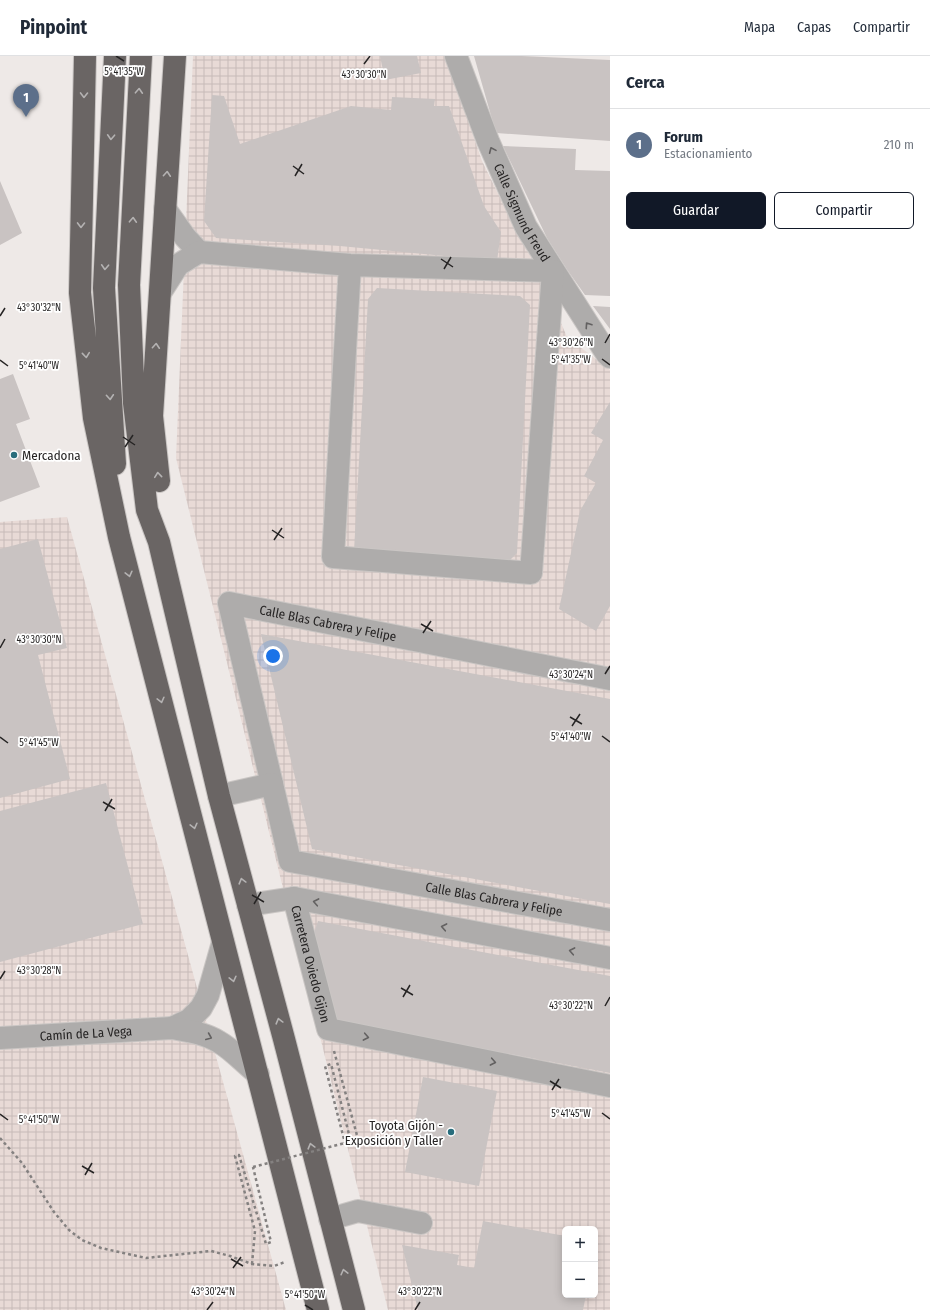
<!DOCTYPE html>
<html lang="es">
<head>
<meta charset="utf-8">
<style>
  body { margin:0; font-family:"Fira Sans Condensed",sans-serif; background:#f2f2f3; color:#1f2937 }
  .controls { position:absolute; right:12px; bottom:12px; display:grid; overflow:hidden; border-radius:6px; box-shadow:0 2px 10px #0003 }
  .controls button { width:36px; height:36px; display:grid; place-items:center; padding:0; border:0; border-bottom:1px solid #e0e1e3; background:#fff; color:#1f2937; font:20px sans-serif }
  .you { position:absolute; left:273px; top:600px; width:14px; height:14px; margin:-10px; border:3px solid #fff; border-radius:50%; background:#1a73e8; box-shadow:0 0 0 6px #1a73e833 }
  .badge { display:grid; place-items:center; width:26px; height:26px; border-radius:50%; background:#111827; color:#fff; font-size:13px; font-weight:700 }
  .pin { position:absolute; translate:-50% -33px; filter:drop-shadow(0 1px 2px #0008) }
  .pin::after { content:''; position:absolute; top:21px; width:14px; height:12px; background:inherit; clip-path:polygon(0 0,100% 0,50% 100%) }
  .list { margin:0; padding:0; list-style:none }
  h2 { display:flex; justify-content:space-between; align-items:center; height:52px; margin:0; padding:0 16px; font-size:17px }
  h2 small { font-size:13px; font-weight:400; color:#747a83 }
  .list li { display:grid; grid-template-columns:26px 1fr auto; gap:12px; align-items:center; box-sizing:border-box; height:72px; padding:0 16px; border-top:1px solid #e0e1e3 }
  .list b { display:block; font-size:15px; white-space:nowrap }
  .list p { margin:0; font-size:13px; white-space:nowrap; color:#747a83 }
  .list em { font-size:13px; font-style:normal; color:#747a83 }
  .actions { display:flex; gap:8px; padding:12px 16px }
  .actions a { flex:1; padding:9px 0; border:1px solid #111827; border-radius:6px; text-align:center; font-size:14px; color:#111827 }
  .actions .main { background:#111827; color:#fff }
  .map { position:relative; flex:none; width:610px; height:1254px; overflow:hidden }
  header { display:flex; align-items:center; gap:24px; box-sizing:border-box; height:56px; padding:0 20px; background:#fff; border-bottom:1px solid #e0e1e3 }
  header strong { font-size:19px }
  nav { display:flex; gap:22px; margin-inline-start:auto; font-size:14px }
  main { display:flex }
  aside { flex:1; background:#fff }
  .map>svg:first-child { display:block }
  .industrial { fill:url(#industrial-grid); fill-rule:evenodd }
  .building { fill:#c9c3c2 }
  .lines { fill:none; stroke-linecap:round; stroke-linejoin:round }
  .minor-casing { stroke:#cac6c4; stroke-width:24 }
  .highway-casing { stroke:#cac6c4; stroke-width:24 }
  .path { stroke:#848180; stroke-width:2.5; stroke-dasharray:3 3; stroke-linecap:butt }
  .minor { stroke:#aeacab; stroke-width:22 }
  .highway { stroke:#6a6564; stroke-width:22 }
  .path-bridge { stroke:#848180; stroke-width:2.5; stroke-dasharray:3 3; stroke-linecap:butt }
  .oneway { stroke:#b4b2b2 }
  .oneway2 { stroke:#636161 }
  .ticks { fill:none; stroke:#262424; stroke-width:1.5 }
  .poi-dot { fill:#286d7c; stroke:#fff; stroke-width:1.5 }
  .labels { text-anchor:middle; dominant-baseline:central; stroke-width:3.5; stroke-linejoin:round; paint-order:stroke }
  .street-label { font-size:13px; fill:#262424; stroke:#fff }
  .poi-label { font-size:13px; fill:#262424; stroke:#fff; text-anchor:start }
  .ticks-label { font-size:10px; text-anchor:middle; fill:#262424; stroke:#fff; stroke-width:3.5; stroke-linejoin:round; paint-order:stroke }
</style>
</head>
<body>
<header>
<strong>Pinpoint</strong>
<nav><a>Mapa</a><a>Capas</a><a>Compartir</a></nav>
</header>
<main>
<div class="map">
<svg width="610" height="1254" viewBox="0 0 610 1254">
  <defs>
    <pattern id="industrial-grid" width="8" height="8" patternUnits="userSpaceOnUse"><rect width="8" height="8" fill="#e8dad6"/><path d="M0 4h8M4 0v8" fill="none" stroke="#c7bbb8"/></pattern>
  </defs>
  <rect width="100%" height="100%" fill="#eee9e7"/>
  <!-- industrial -->
  <path class="industrial" d="M193 0H446L482 105 519 180 538 213 567 281 610 314V1254H388L176 402ZM565 1173H595V1239H565Z
    M67 461 286 1254H0V466Z"/>
  <!-- building -->
  <path class="building" d="M380 0H417L421 17 385 24Z
    M474 0H522L610 4V85L496 77Z
    M212 39 224 40 240 88 351 50 391 54 392 41 435 43 434 50H449L484 150 501 176 497 205 340 190 216 182 204 165Z
    M503 90 576 93 575 114 610 115V240L585 239 568 215 547 182Z
    M0 125 22 177 0 189Z
    M377 232 520 240 530 249 517 497 507 507 354 495 368 243Z
    M593 250 610 251V273Z
    M13 318 30 363 16 368 40 431 0 446V323Z
    M610 346V550L596 575 559 553 580 455 596 427 584 420 603 384 591 377Z
    M38 483 67 592 38 599 70 723 0 742V493Z
    M261 578 610 643V848L312 793Z
    M106 727 143 868 0 906V755Z
    M318 865 610 920V1017L331 964 311 886Z
    M423 1021 497 1035 479 1130 405 1116Z
    M483 1165 565 1180V1239H586L583 1254H418L402 1189 459 1199 457 1209 474 1212Z"/>
  <g class="lines">
    <defs>
      <g id="minor">
        <path id="s1" d="M456 0 488 85 526 171 607 298 610 301"/>
        <path d="M165 153 185 181 199 196"/>
        <path d="M160 237 178 209 199 196 350 209 553 215 531 517 333 501 350 209"/>
        <path id="s2" d="M272 728 229 547 610 623"/>
        <path id="s3" d="M219 740 272 728 290 805 610 864"/>
        <path id="s4" d="M294 842 328 973 610 1030"/>
        <path d="M248 849 294 842 610 902"/>
        <path d="M172 972 189 964 201 952 208 939 223 886"/>
        <path id="s5" d="M0 982 172 972C188 975 205 977 219 986 232 993 246 1009 258 1018"/>
        <path d="M330 1163 358 1155 421 1167"/>
      </g>
      <path id="highway" d="M85 0 80 237 94 362 119 481 318 1254
        M141 0 129 229 134 347 147 454 159 486 219 740 284 983 354 1254
        M115 408 104 232 115 0
        M159 425 152 360 175 0"/>
    </defs>
    <!-- minor casing -->
    <use href="#minor" class="minor-casing"/>
    <!-- highway casing -->
    <use href="#highway" class="highway-casing"/>
    <!-- path -->
    <path class="path" d="M334 995 358 1083 351 1086 331 1008 325 1010 345 1087
      M0 1082 22 1107 54 1156 69 1174 82 1184 101 1192 146 1202 211 1195 230 1200 252 1208 274 1210 285 1206
      M252 1208 255 1175 235 1100 239 1099 266 1188 271 1186 253 1111"/>
    <!-- minor -->
    <use href="#minor" class="minor"/>
    <!-- highway -->
    <use href="#highway" class="highway"/>
    <!-- path-bridge -->
    <path class="path-bridge" d="M253 1111 345 1087"/>
  </g>
  <!-- one-way arrows -->
  <defs><path id="oneway-chevron" d="M-2-3.5L2.5 0L-2 3.5" fill="none" stroke-width="1.6" stroke-linecap="round" stroke-linejoin="round"/></defs>
  <g class="oneway">
    <use href="#oneway-chevron" transform="translate(139 35) rotate(-87)"/>
    <use href="#oneway-chevron" transform="translate(84 39) rotate(91)"/>
    <use href="#oneway-chevron" transform="translate(111 81) rotate(93)"/>
    <use href="#oneway-chevron" transform="translate(167 118) rotate(-86)"/>
    <use href="#oneway-chevron" transform="translate(133 164) rotate(-87)"/>
    <use href="#oneway-chevron" transform="translate(81 169) rotate(91)"/>
    <use href="#oneway-chevron" transform="translate(105 211) rotate(93)"/>
    <use href="#oneway-chevron" transform="translate(156 290) rotate(-86)"/>
    <use href="#oneway-chevron" transform="translate(86 299) rotate(84)"/>
    <use href="#oneway-chevron" transform="translate(110 341) rotate(86)"/>
    <use href="#oneway-chevron" transform="translate(158 419) rotate(-96)"/>
    <use href="#oneway-chevron" transform="translate(129 518) rotate(76)"/>
    <use href="#oneway-chevron" transform="translate(161 644) rotate(76)"/>
    <use href="#oneway-chevron" transform="translate(194 770) rotate(76)"/>
    <use href="#oneway-chevron" transform="translate(242 825) rotate(-105)"/>
    <use href="#oneway-chevron" transform="translate(233 923) rotate(76)"/>
    <use href="#oneway-chevron" transform="translate(279 965) rotate(-105)"/>
    <use href="#oneway-chevron" transform="translate(311 1090) rotate(-105)"/>
    <use href="#oneway-chevron" transform="translate(344 1216) rotate(-104)"/>
  </g>
  <g class="oneway2">
    <use href="#oneway-chevron" transform="translate(492 94) rotate(-114)"/>
    <use href="#oneway-chevron" transform="translate(588 269) rotate(-124)"/>
    <use href="#oneway-chevron" transform="translate(316 846) rotate(-169)"/>
    <use href="#oneway-chevron" transform="translate(444 871) rotate(-169)"/>
    <use href="#oneway-chevron" transform="translate(572 895) rotate(-169)"/>
    <use href="#oneway-chevron" transform="translate(209 981) rotate(23)"/>
    <use href="#oneway-chevron" transform="translate(366 981) rotate(11)"/>
    <use href="#oneway-chevron" transform="translate(493 1006) rotate(11)"/>
  </g>
  <!-- ticks -->
  <path class="ticks" d="M116 0 124 5M364 8 370 0M293 110 304 118M295 120 302 108M441 203 453 211M444 213 451 201M0 260 5 252M605 287 610 278M602 303 610 309M0 304 8 310M123 381 135 389M125 391 133 379M272 474 284 482M274 484 282 472M421 568 433 575M423 577 431 565M0 592 5 583M605 618 610 610M570 661 582 668M572 670 580 658M602 680 610 686M0 681 8 687M103 746 115 753M105 755 112 743M252 839 264 846M254 848 261 836M0 923 5 915M401 932 413 939M403 941 410 929M605 950 610 941M550 1025 561 1032M552 1034 559 1023M602 1057 610 1063M0 1058 8 1064M82 1110 94 1117M85 1119 92 1107M231 1203 243 1210M233 1212 241 1201M305 1249 313 1254M207 1254 213 1246M415 1254 420 1246"/>
  <!-- markers -->
  <g class="poi-dot">
    <circle cx="14" cy="399" r="4"/>
    <circle cx="451" cy="1076" r="4"/>
  </g>
  <g class="labels">
    <!-- street labels -->
    <g class="street-label">
      <text stroke="none"><textPath href="#s1" startOffset="170">Calle Sigmund Freud</textPath></text>
      <text stroke="none"><textPath href="#s2" startOffset="287">Calle Blas Cabrera y Felipe</textPath></text>
      <text stroke="none"><textPath href="#s3" startOffset="341">Calle Blas Cabrera y Felipe</textPath></text>
      <text stroke="none"><textPath href="#s4" startOffset="68">Carretera Oviedo Gijon</textPath></text>
      <text stroke="none"><textPath href="#s5" startOffset="86">Camín de La Vega</textPath></text>
    </g>
    <!-- poi labels -->
    <g class="poi-label">
      <text x="22" y="399">Mercadona</text>
      <text x="443" y="1069" text-anchor="end">Toyota Gijón -<tspan x="443" dy="15">Exposición y Taller</tspan></text>
    </g>
  </g>
  <g class="ticks-label">
    <text x="124" y="19">5°41'35"W</text>
    <text x="364" y="22">43°30'30"N</text>
    <text x="39" y="255">43°30'32"N</text>
    <text x="571" y="290">43°30'26"N</text>
    <text x="571" y="307">5°41'35"W</text>
    <text x="39" y="313">5°41'40"W</text>
    <text x="39" y="587">43°30'30"N</text>
    <text x="571" y="622">43°30'24"N</text>
    <text x="571" y="684">5°41'40"W</text>
    <text x="39" y="690">5°41'45"W</text>
    <text x="39" y="918">43°30'28"N</text>
    <text x="571" y="953">43°30'22"N</text>
    <text x="571" y="1061">5°41'45"W</text>
    <text x="39" y="1067">5°41'50"W</text>
    <text x="213" y="1239">43°30'24"N</text>
    <text x="420" y="1239">43°30'22"N</text>
    <text x="305" y="1242">5°41'50"W</text>
  </g>
</svg>
<div class="controls">
<button>+</button>
<button>−</button>
</div>
<div class="you"></div>
<div class="pin badge" style="left:26px;top:61px;background:#5c6f8a">1</div>
</div>
<aside>
<h2>Cerca<small></small></h2>
<ul class="list">
<li><span class="badge" style="background:#5c6f8a">1</span><div><b>Forum</b><p>Estacionamiento</p></div><em>210 m</em></li>
</ul>
<div class="actions"><a class="main">Guardar</a><a>Compartir</a></div>
</aside>
</main>
</body>
</html>
